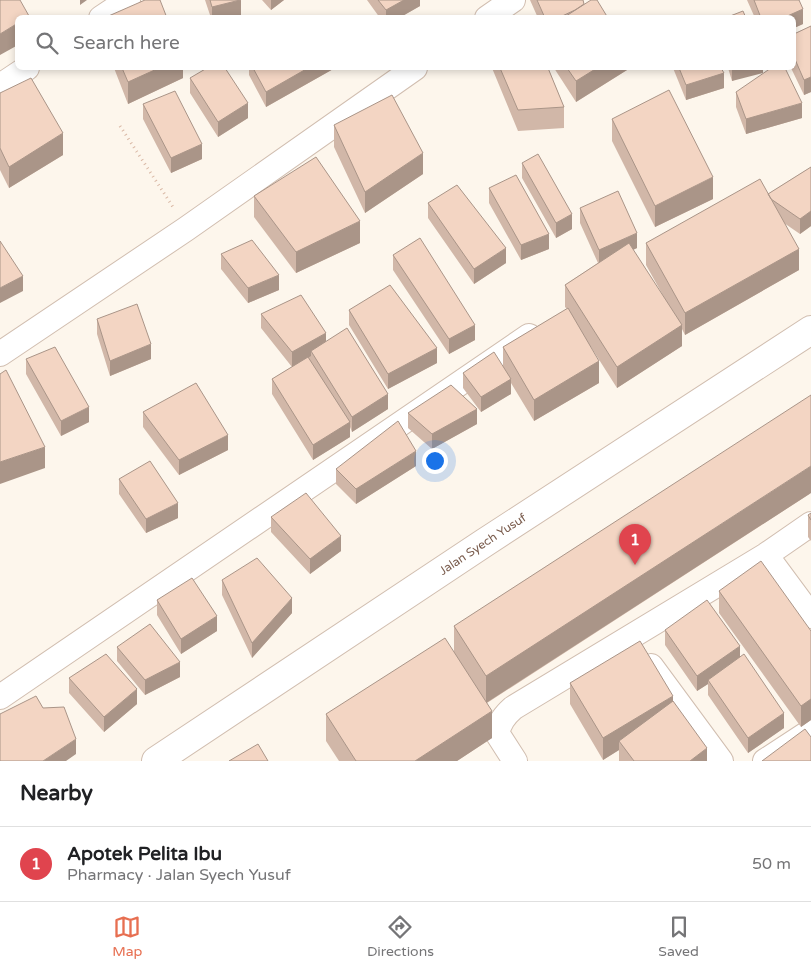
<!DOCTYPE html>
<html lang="en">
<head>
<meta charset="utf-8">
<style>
  body { margin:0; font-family:"Varela Round",sans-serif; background:#f2f2f2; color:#202124 }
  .you { position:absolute; left:434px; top:460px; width:18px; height:18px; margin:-12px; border:4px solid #fff; border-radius:50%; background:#1a73e8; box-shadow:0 0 0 8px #1a73e833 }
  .badge { display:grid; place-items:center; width:32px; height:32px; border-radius:50%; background:#e76f51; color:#fff; font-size:16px; font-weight:700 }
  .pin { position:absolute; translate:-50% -41px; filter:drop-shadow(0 1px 2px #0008) }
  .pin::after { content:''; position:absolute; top:26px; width:18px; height:15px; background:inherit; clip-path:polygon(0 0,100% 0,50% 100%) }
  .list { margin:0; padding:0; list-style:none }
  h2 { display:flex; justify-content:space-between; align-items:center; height:65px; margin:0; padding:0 20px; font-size:21px }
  h2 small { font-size:16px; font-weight:400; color:#757577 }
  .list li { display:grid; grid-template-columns:32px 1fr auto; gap:15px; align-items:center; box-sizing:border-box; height:75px; padding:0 20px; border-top:1px solid #e0e0e0 }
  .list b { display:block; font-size:19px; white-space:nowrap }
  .list p { margin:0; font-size:16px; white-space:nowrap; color:#757577 }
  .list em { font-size:16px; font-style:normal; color:#757577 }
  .icon { flex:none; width:28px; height:28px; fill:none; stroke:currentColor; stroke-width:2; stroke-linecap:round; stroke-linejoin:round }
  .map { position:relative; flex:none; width:811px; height:761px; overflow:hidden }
  .search { position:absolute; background:#fff; box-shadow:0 2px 8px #0003; left:15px; right:15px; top:15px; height:55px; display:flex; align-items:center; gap:12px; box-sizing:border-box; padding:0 18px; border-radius:8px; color:#757577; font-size:19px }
  .sheet { height:140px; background:#fff }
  nav { display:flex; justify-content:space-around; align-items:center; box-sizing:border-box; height:70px; border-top:1px solid #e0e0e0; background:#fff; font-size:14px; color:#757577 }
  nav a { display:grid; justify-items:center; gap:2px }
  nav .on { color:#e76f51 }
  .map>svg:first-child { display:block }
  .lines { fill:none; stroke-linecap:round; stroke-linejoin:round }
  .minor-casing { stroke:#d1beb0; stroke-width:26 }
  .tertiary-casing { stroke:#d1beb0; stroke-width:30 }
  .path { stroke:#d9b8a5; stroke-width:3; stroke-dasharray:1 4; stroke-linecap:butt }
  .minor { stroke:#fff; stroke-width:24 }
  .tertiary { stroke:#fff; stroke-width:28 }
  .wall { fill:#d1b7a8 }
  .shaded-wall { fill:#aa9588 }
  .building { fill:#f3d5c3; stroke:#aa9588 }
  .labels { text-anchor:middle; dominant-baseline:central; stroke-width:4.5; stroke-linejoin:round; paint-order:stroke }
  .street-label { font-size:12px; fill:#7a5c4d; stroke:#fffaf3 }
</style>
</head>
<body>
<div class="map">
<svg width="811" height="761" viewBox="0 0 811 761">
  <rect width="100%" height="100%" fill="#fdf6ec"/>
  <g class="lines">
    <defs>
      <path id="minor" d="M101 18 128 0
        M487 18 513 0
        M0 86 27 68
        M0 354 186 229 415 68
        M766 555 811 616
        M651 666 721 761
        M0 697 529 336
        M515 761 497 733C500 722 504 716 513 708L766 555 811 524
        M765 761 811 731"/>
      <g id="tertiary">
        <path id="s1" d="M156 761 484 543 811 330"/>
      </g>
    </defs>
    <!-- minor casing -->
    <use href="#minor" class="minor-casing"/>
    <!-- tertiary casing -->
    <use href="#tertiary" class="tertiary-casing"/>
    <!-- path -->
    <path class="path" d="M120 126 173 207"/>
    <!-- minor -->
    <use href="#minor" class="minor"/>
    <!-- tertiary -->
    <use href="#tertiary" class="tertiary"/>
  </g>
  <!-- wall -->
  <path class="wall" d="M205 0H241V15L230 18H211Z
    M262 0H284L271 10Z
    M367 0H420V6L399 18H380Z
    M530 0H583L584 4 608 18H538Z
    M747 0H799L803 24 794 28V18H755Z
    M811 26V92L804 95 791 68H794V34Z
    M114 68H183V78L128 104Z
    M249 68H335L266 107 249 75Z
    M492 68H548L564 107V128L518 131Z
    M554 68H627V70L576 102Z
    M673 68H721L724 88 686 100Z
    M728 68H763L732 81Z
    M190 78 248 118 218 137 190 93Z
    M736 92 802 118 746 134 736 107Z
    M0 93 63 155 9 188 0 170Z
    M143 104 202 159 171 173 143 119Z
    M612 119 713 199 655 227 612 141Z
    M334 125 423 174 365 213 334 147Z
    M522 163 572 229 556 238 522 178Z
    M811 167V226L800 234 784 223 799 270 685 335 682 329V346L617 388 591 347 599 383 534 421 511 383V394L481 412 463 388V373L503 365V347L567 309 565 307V285L598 263 580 223V208L637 248 633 250 665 299 646 265V243L768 194Z
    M489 188 549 249 521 260 489 203Z
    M254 196 360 243 296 273 254 217Z
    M428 203 506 263 474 284 428 218Z
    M221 254 279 290 248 303 221 269Z
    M393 255 475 340 449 354 393 270Z
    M349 310 437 363 388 389 349 325Z
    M261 314 326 341 388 409 352 432 350 427V437L313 460 272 394V379L292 367 261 328Z
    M97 319 151 359 110 376 97 334Z
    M26 359 89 422 61 436 26 374Z
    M143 412 228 450 179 475 143 427Z
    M408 413 477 424 432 449 408 428Z
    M416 466 356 504 336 484V469Z
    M119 479 178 518 146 533 119 494Z
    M811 493 487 703 492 738 457 761H339L326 741V714L454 651V626Z
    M811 513V541L808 537V515Z
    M271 517 341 551 310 574 271 532Z
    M222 580 292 613 252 658 222 595Z
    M719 591 811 631V720L801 727 719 613Z
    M157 600 217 631 181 654 157 615Z
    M665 630 740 658 784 728 748 753 708 695V684L697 691 665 645Z
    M117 647 180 677 145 695 117 661Z
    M69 678 137 704 104 732 69 693Z
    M570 683 673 702 707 761H619V750L603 760 570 704Z"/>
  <!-- shaded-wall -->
  <path class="shaded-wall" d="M80 0H87L80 5Z
    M241 0V15L230 18H212V7Z
    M271 0H284L271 10Z
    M404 0H420V6L399 18H386V10Z
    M803 9V24L794 28V18H783Z
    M18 23V45L0 55V34Z
    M159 68H183V78L128 104V82Z
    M308 68H335L266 107V92Z
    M597 68H627V70L576 102V81Z
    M732 68H763V73L732 81Z
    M724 73V88L686 100V85Z
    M811 77V92L804 95V80Z
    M248 103V118L218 137V122Z
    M802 103V118L746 134V119Z
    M63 133V155L9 188V167Z
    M202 144V159L171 173V158Z
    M423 153V174L365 213V192Z
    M713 177V199L655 227V206Z
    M811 211V226L800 234V219Z
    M572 214V229L556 238V223Z
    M360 221V243L296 273V252Z
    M637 233V248L599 265V250Z
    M549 234V249L521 260V245Z
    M506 248V263L474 284V269Z
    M799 249V270L685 335V313Z
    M279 275V290L248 303V288Z
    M23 276V291L0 303V288Z
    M475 325V340L449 354V339Z
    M682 325V346L617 388V367Z
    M326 333V348L311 351V356L292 367V352Z
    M151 344V359L110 376V361Z
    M437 348V363L388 389V374Z
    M599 361V383L534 421V400Z
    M511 379V394L481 412V397Z
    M388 394V409L352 432V417Z
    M89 407V422L61 436V421Z
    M477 409V424L432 449V434Z
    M350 422V437L313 460V445Z
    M228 435V450L179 475V460Z
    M45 447V468L0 484V462Z
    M416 451V466L356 504V489Z
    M811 466V493L486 703V676Z
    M178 503V518L146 533V519Z
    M341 536V551L310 574V559Z
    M292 598V613L252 658V643Z
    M217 616V631L181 654V639Z
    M740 646V661L708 680V684L697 691V676Z
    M180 662V677L145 695V680Z
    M137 689V704L104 732V717Z
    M673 696V718L619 741V750L603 760V738Z
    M811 699V720L801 727V706Z
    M492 711V738L457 761H415Z
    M784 713V728L748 753V738Z
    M76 739V754L66 761H43Z
    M707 748V761H690Z"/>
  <!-- building -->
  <path class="building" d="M0 0H20L29 16 27 18H18V23L0 34Z
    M145 0H160L167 18H104Z
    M210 0H240L212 7Z
    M378 0H404L386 10Z
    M537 0H583L584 4 575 10 558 18H545Z
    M591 0H597L608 18H563Z
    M754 0H799L803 9 783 18H761Z
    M743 11 746 18H725Z
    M811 26V77L804 80 794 57V34Z
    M122 68H159L128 82Z
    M207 68H225L248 103 218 122 190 78Z
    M253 68H308L266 92Z
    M500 68H548L564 107 518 110Z
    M567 68H597L576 81Z
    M679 68H721L724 73 686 85Z
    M771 68H785L802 103 746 119 736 92Z
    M31 78 63 133 9 167 0 148V93Z
    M669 90 713 177 655 206 612 119Z
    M175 91 202 144 171 158 143 104Z
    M392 95 423 153 365 192 334 125Z
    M538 154 572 214 556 223 522 163Z
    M316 157 360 221 296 252 254 196Z
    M811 167V211L800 219 771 199 768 194Z
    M516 175 549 234 521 245 489 188Z
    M760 179 799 249 685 313 646 243Z
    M457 185 506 248 474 269 428 203Z
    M618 191 637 233 599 250 580 208Z
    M420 238 475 325 449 339 393 255Z
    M252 240 279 275 248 288 221 254Z
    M0 241 23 276 0 288Z
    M629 243 682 325 617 367 565 285Z
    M390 285 437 348 388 374 349 310Z
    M301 295 326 333 292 352 261 314Z
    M137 304 151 344 110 361 97 319Z
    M568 308 599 361 534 400 503 347Z
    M347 328 388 394 352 417 311 351Z
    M55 347 89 407 61 421 26 359Z
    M494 352 511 379 481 397 463 373Z
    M308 357 350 422 313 445 272 379Z
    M6 370 45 447 0 462V374Z
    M196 383 228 435 179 460 143 412Z
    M451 385 477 409 432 434 408 413Z
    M811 395V466L486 676 454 626Z
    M398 421 416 451 356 489 336 469Z
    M150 461 178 503 146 519 119 479Z
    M306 493 341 536 310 559 271 517Z
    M811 513V520L808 515Z
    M257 558 292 598 252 643 222 580Z
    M761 561 811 631V699L801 706 719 591Z
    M192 578 217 616 181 639 157 600Z
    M707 600 740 646 697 676 665 630Z
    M150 624 180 662 145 680 117 647Z
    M445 638 492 711 415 761H356L326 714Z
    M640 641 673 696 603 738 570 683Z
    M106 654 137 689 104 717 69 678Z
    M744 654 784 713 748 738 708 680Z
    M36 696 43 708 64 707 76 739 43 761H0V714Z
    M673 701 707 748 690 761H634L619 741Z
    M805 729 811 737V761H762Z
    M258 744 268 761H229Z"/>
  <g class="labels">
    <!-- street labels -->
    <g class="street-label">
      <text stroke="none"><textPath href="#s1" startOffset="392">Jalan Syech Yusuf</textPath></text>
    </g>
  </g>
</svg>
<div class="you"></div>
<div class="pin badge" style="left:635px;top:565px;background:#e0444e">1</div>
<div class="search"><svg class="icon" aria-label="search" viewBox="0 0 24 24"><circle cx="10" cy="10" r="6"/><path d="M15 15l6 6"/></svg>Search here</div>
</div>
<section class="sheet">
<h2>Nearby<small></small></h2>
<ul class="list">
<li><span class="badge" style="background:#e0444e">1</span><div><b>Apotek Pelita Ibu</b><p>Pharmacy · Jalan Syech Yusuf</p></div><em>50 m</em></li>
</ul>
</section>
<nav>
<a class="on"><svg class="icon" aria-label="map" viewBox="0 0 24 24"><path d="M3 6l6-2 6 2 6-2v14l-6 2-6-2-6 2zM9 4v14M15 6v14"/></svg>Map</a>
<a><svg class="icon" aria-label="directions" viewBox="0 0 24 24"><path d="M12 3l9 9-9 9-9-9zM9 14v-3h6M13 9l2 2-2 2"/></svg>Directions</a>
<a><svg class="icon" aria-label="saved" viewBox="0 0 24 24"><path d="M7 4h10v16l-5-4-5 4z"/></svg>Saved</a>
</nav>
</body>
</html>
